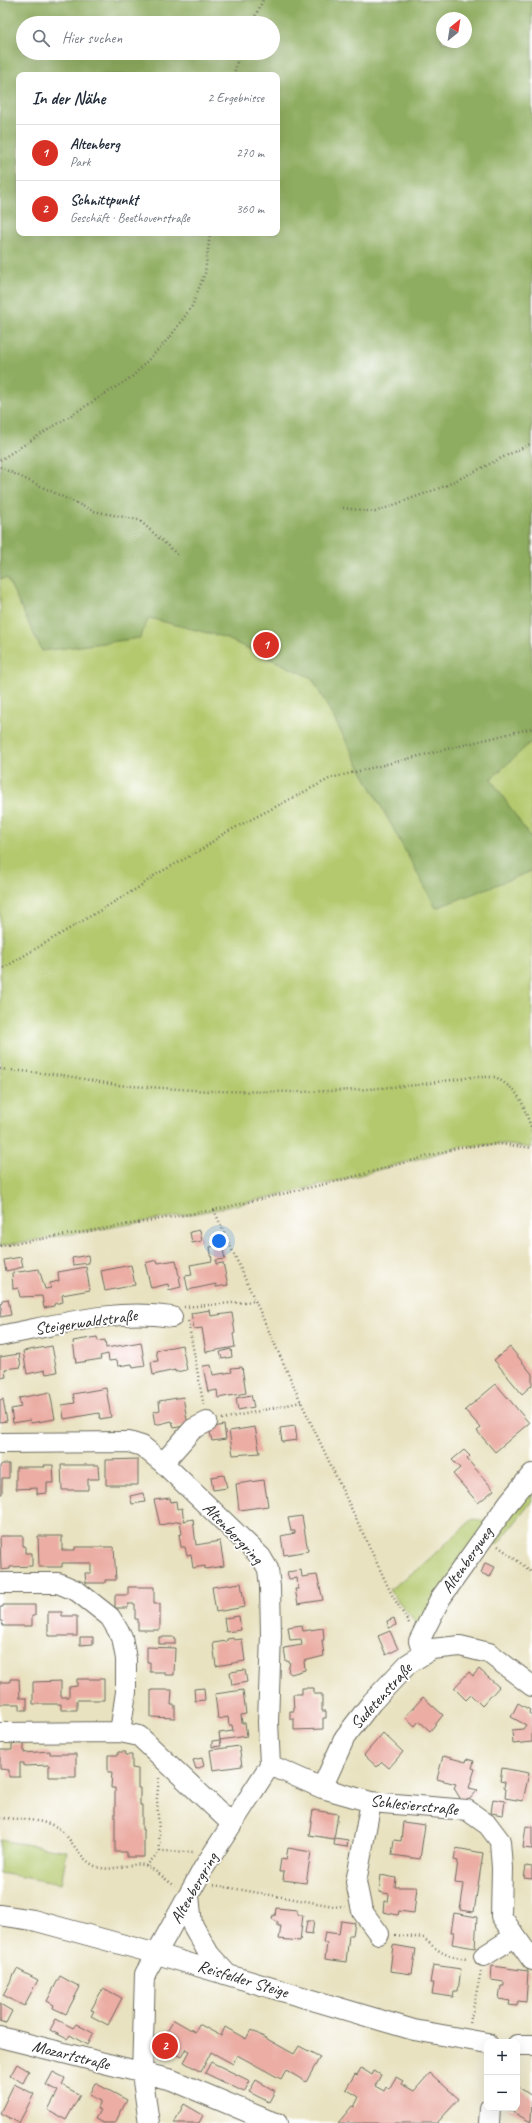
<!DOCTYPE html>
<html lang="de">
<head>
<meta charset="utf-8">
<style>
  body { margin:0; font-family:Caveat,sans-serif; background:#f2f2f3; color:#1f2937 }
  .controls { position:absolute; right:12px; bottom:12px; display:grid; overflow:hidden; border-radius:8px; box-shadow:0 4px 16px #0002 }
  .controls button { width:36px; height:36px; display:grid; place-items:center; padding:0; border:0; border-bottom:1px solid #e0e1e3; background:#fff; color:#1f2937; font:20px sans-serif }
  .compass { position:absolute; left:436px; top:12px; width:36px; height:36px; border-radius:50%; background:#fff; box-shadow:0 4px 16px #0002; rotate:30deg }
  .you { position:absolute; left:219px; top:1241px; width:14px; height:14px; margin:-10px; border:3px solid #fff; border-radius:50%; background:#1a73e8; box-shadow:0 0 0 6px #1a73e833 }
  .badge { display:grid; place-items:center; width:26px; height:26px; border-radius:50%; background:#d93025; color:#fff; font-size:13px; font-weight:700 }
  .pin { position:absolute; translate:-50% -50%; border:2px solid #fff; box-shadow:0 1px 4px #0006 }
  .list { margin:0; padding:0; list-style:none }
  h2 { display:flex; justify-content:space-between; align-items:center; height:52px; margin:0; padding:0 16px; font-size:17px }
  h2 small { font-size:13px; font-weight:400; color:#747a83 }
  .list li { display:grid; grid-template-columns:26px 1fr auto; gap:12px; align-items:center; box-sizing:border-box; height:56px; padding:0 16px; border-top:1px solid #e0e1e3 }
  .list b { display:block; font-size:15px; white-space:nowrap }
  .list p { margin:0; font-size:13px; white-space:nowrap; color:#747a83 }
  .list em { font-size:13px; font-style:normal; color:#747a83 }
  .icon { flex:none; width:22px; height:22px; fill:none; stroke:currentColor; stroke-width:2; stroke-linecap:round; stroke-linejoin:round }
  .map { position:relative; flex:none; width:532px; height:2123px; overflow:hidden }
  .search { position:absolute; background:#fff; box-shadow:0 4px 16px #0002; left:16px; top:16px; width:264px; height:44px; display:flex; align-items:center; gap:10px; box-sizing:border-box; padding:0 14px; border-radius:22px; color:#747a83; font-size:15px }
  .panel { position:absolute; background:#fff; box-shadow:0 4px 16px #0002; left:16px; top:72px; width:264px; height:164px; border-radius:8px }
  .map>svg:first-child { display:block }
  .green { fill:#b4c96e; stroke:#707a4c; fill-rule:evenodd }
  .forest { fill:#8fad61; stroke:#5d6c46; fill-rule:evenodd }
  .building { fill:#ebada4 }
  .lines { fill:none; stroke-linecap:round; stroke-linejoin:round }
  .minor-casing { stroke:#6d6b5f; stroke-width:22 }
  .path { stroke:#6d6b5f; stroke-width:2.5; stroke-dasharray:1 3; stroke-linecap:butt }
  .minor { stroke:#fff; stroke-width:20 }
  .labels { text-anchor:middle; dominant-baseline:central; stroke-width:3.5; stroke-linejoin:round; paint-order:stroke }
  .street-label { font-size:17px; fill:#2b2b2b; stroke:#fff }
</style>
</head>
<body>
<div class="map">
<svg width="532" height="2123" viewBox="0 0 532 2123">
  <rect width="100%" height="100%" fill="#fff"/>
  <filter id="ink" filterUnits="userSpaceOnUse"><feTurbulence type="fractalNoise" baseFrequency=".025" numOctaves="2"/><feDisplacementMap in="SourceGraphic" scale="8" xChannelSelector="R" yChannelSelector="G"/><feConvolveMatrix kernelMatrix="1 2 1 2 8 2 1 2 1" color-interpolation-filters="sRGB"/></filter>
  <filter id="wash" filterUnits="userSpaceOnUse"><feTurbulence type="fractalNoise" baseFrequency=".012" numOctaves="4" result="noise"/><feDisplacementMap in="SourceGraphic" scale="16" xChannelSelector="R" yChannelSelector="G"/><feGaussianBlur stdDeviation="0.9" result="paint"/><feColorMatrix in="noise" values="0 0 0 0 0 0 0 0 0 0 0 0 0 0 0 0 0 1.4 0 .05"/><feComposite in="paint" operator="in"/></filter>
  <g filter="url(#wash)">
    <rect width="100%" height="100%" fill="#e8e2c0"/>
    <!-- green -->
    <path class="green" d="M0 0H532V1148L499 1144 461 1147 338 1181 214 1210 0 1246ZM442 18H466V42H442ZM23 23H273V53H23ZM19 75H277V233H19Z
      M532 1474V1501L497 1545 485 1536 423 1631 389 1590 419 1568 473 1519 494 1522Z
      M0 1840 67 1851 61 1884 0 1873Z"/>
    <!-- forest -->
    <path class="forest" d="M0 0H532V741L491 779 532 840V871L436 908 312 678 223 637 149 618 140 638 42 651 7 578 0 579ZM442 18H466V42H442ZM23 23H273V53H23ZM19 75H277V233H19Z"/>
    <g id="blocks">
      <!-- building -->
      <path class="building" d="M200 1230 202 1241 192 1243 190 1232Z
        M222 1245 225 1259 216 1260V1264L223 1263 228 1285 216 1287V1284L188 1290 185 1276 192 1275 190 1265 212 1261 210 1247Z
        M88 1255 89 1263 73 1265 72 1258Z
        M21 1257 23 1267 6 1271 4 1260Z
        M157 1260 158 1263 176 1260 181 1287 169 1290 168 1284 151 1288 145 1263Z
        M131 1265 135 1285 105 1291 101 1271Z
        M86 1267 90 1290 62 1295 63 1302 54 1304V1306L44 1308 42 1296 20 1297 18 1288 13 1289 12 1273 39 1269 45 1289 51 1288 50 1283 59 1281 58 1272Z
        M8 1299 11 1315 0 1317 2 1300Z
        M210 1310 211 1316 232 1313 235 1333 233 1334 235 1347 206 1352 202 1328 194 1329 191 1313Z
        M97 1337 98 1341 105 1340 106 1348 141 1342 145 1366 133 1368 132 1364 118 1366 117 1360 109 1361 108 1354 100 1356 101 1359 76 1363 73 1341Z
        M182 1345 187 1370 175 1372V1370L153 1375 151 1362 158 1361 156 1350Z
        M52 1346 57 1372 46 1374 45 1370 27 1374 23 1351Z
        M510 1347 532 1374V1385L522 1394 494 1360Z
        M231 1349 232 1357 222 1359 220 1352Z
        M19 1354 21 1367 5 1369 6 1377 0 1378V1357Z
        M211 1365 213 1375 232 1372 231 1368 242 1367 246 1393 218 1398 217 1390 208 1392 203 1366Z
        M496 1384 529 1423 495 1452 477 1431 481 1428 465 1410Z
        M106 1388 111 1417 100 1419 99 1413 64 1419 62 1405 75 1403 73 1394Z
        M50 1392 55 1419 31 1423 30 1420 13 1423 11 1409 21 1407 19 1398Z
        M251 1395 254 1407 238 1410 236 1398Z
        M183 1397 188 1425 174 1428 172 1421 155 1425 153 1412 160 1410 159 1401Z
        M3 1399 7 1421 0 1422V1400Z
        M224 1425 226 1439 212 1441 209 1428Z
        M295 1426 297 1440 282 1442 280 1428Z
        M255 1427 260 1453 233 1455 229 1431Z
        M464 1450 470 1456 467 1459 494 1490 478 1503 453 1474 460 1468 452 1460Z
        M138 1459V1485H106V1460Z
        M2 1464H9V1478H2V1494H0V1466Z
        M44 1465H53L54 1483H47V1493L37 1494V1488L16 1489V1467H45Z
        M61 1465H98L99 1479H88V1490H62Z
        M224 1475 227 1488 213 1490 211 1477Z
        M264 1480 268 1506 239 1510 236 1484Z
        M143 1493 145 1502 132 1504 130 1496Z
        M170 1498 171 1502 176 1501 177 1509 182 1508 184 1521 193 1519 196 1545 220 1541 224 1566 205 1569V1566L193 1568 191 1555 187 1556 185 1547H181L179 1535 182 1534 180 1521 160 1525 154 1500Z
        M302 1516 308 1551 284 1555 281 1536 295 1533V1531H291L288 1518Z
        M0 1536H23V1546H25V1553H32V1566L10 1567V1569L1 1570Z
        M38 1536H62V1550H75V1547H114L116 1580H105V1583H86L85 1573H91V1563H62V1567H39Z
        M485 1563 495 1567 490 1577 481 1573Z
        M301 1570 302 1577 317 1575 323 1600 298 1604 295 1589H298L297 1578 289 1579 287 1572Z
        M241 1583 245 1607 216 1612 212 1587Z
        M128 1587H154V1604H160V1630H138V1619H135V1604H128V1608H115V1595H128Z
        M3 1605H35V1616H32V1626H3L2 1621H0V1607H3Z
        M48 1612H62V1616H77V1636H48Z
        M239 1616 241 1630 226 1632 224 1618Z
        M394 1618 396 1625 389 1628 387 1621Z
        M302 1625 303 1631 323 1628 324 1640H322L324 1656 304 1661 305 1670 291 1674 288 1671 290 1662 286 1661 284 1648 302 1645 301 1639 290 1640 288 1627Z
        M390 1631 398 1649 386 1655 378 1636Z
        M80 1637H93V1644L80 1645Z
        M159 1637H175V1644H159Z
        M233 1638 234 1640 242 1639 245 1661 216 1666 213 1643 227 1641V1639Z
        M147 1647 175 1648 174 1675H165V1672H150V1662H147Z
        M479 1669 499 1687 482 1706 471 1695 466 1700 454 1688 469 1672 473 1676Z
        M245 1670 247 1682 232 1685 230 1672Z
        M10 1679H19L20 1698H27V1710H20V1704H0V1682H10Z
        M77 1679H104V1700H77V1710H61V1704H33V1682L61 1681V1697H69V1687L77 1686Z
        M204 1688 205 1700 195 1701 194 1689Z
        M302 1688H314V1694H322V1711H326V1718H323V1729L294 1730V1719H290V1711H294L293 1694H302Z
        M151 1690H172L171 1705H175V1718L151 1717Z
        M243 1690 246 1714 241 1715 242 1723H245L247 1736 220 1740 219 1733 233 1731 232 1725H229L228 1717 218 1719 215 1694Z
        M423 1697 443 1715 430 1731 419 1721 415 1726 405 1717Z
        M518 1703 530 1710 529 1713 532 1715V1742L513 1744 512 1730 523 1729 526 1725 511 1717Z
        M383 1733 403 1752 389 1768 382 1762 377 1767 364 1755Z
        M220 1740 221 1746 212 1747V1741Z
        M12 1744H24V1753L50 1751V1754H76V1777H49V1765L24 1766V1763H20V1777H9V1770L0 1769V1750H12Z
        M239 1746 242 1766 213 1770 210 1750Z
        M118 1752H126L125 1755H132V1768L138 1769V1788H140V1805H142V1830H144V1857H127V1852H115V1788H111L112 1772H108V1755H118Z
        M443 1756 466 1762 467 1759 474 1761 472 1768 475 1769 469 1788 478 1790 464 1805 454 1788 456 1784 437 1779Z
        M202 1758 204 1766 196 1769 193 1760Z
        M502 1768 529 1773 523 1801 505 1798 506 1789 504 1788 505 1782 500 1781Z
        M493 1799 505 1801 503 1815 491 1813Z
        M313 1810 338 1814 334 1839 309 1835Z
        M403 1822 425 1825 420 1859 392 1855 394 1840 401 1841Z
        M526 1826 532 1827V1849L523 1848Z
        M335 1838 348 1840 347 1847 334 1845Z
        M288 1848 311 1852 306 1883 283 1880 284 1872H279L281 1859 286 1860Z
        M456 1848 483 1853 474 1912 460 1910 464 1884 455 1883 458 1861 454 1860Z
        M526 1866 532 1867V1879L524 1878Z
        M381 1875 396 1878 395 1887H417L414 1913 399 1911 398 1915 383 1912 384 1901 388 1902 389 1894 379 1892Z
        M276 1908 297 1910V1915H303L300 1941 279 1939 281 1926H278V1922L272 1919 273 1915 275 1916Z
        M454 1913 477 1917 475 1948 452 1944 454 1932H451Z
        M307 1921H314L312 1934 305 1933Z
        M341 1921 355 1923 353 1935H349L346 1962 325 1959 327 1943H323L325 1932 339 1934Z
        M393 1945 416 1949 412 1974 390 1971Z
        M433 1965 461 1969 458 1991H454L453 1997 432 1994 434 1983H430Z
        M492 1966 528 1971 526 2002 518 2001 517 2006 509 2005 510 2001 499 1999 501 1986H504V1982L491 1980Z
        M17 1969 38 1980 24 2006 3 1995Z
        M60 1976 80 1987 66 2014 53 2008 54 2005 47 2001Z
        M103 1988 122 1998 108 2025 91 2016 94 2011 91 2010Z
        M0 2004 12 2011 6 2023 0 2021Z
        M56 2019 73 2028 76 2024 93 2033 87 2045 70 2035 67 2039 50 2030Z
        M174 2020 195 2032 199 2024 221 2036 225 2027 246 2039 251 2030 294 2054 299 2046 320 2057 306 2082 286 2070 281 2079 237 2055 233 2064 211 2052 201 2072 184 2062 190 2051 186 2049 181 2057 168 2050 167 2052 158 2047Z
        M211 2062 250 2081 244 2092 205 2073Z
        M17 2064 29 2071 23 2083 10 2076Z
        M361 2068 372 2075 374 2071 381 2075 375 2086 384 2091 386 2087 389 2089 396 2077 403 2081 401 2084 414 2091 430 2073 459 2099 437 2123H338L352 2106 354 2107 359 2097 346 2089 355 2074 357 2075Z
        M53 2072 65 2078 62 2085 80 2095 66 2120 48 2110 58 2091 46 2085Z
        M256 2080 275 2091 269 2102 249 2092Z
        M95 2083 127 2100 115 2123H103L95 2119 100 2110 97 2109 101 2101 89 2095Z
        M14 2084 34 2094 19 2123 0 2113Z
        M517 2086 532 2096 531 2122 505 2108H517Z
        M184 2104 203 2115 199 2123H174Z"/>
    </g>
  </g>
  <g filter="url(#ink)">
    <use href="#blocks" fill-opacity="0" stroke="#6d6b5f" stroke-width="1"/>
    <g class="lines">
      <defs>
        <path id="minor" d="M0 1336C57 1325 115 1308 172 1317
          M0 1443 129 1442 142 1446 163 1463 261 1557 268 1569 270 1587 271 1635 268 1722 270 1765 203 1869 145 1974 142 2074 149 2123
          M163 1463 193 1429 207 1422
          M0 1583H58L77 1591 110 1617 122 1637 126 1659V1692L120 1732
          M423 1654 419 1641 440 1599 509 1502 532 1474
          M0 1733 120 1732 139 1736 231 1823
          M270 1765 322 1788 371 1802 467 1810 488 1825 500 1841 502 1868 501 1916 532 1960
          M322 1788 345 1737 372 1702 408 1664 432 1649 460 1646 489 1653 532 1686
          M371 1802 356 1882 362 1911 379 1934
          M189 1896 192 1924 209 1954 227 1974
          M0 1915 33 1920 157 1954 414 2030 487 2043
          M484 1956 514 1937
          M0 2037 172 2080 267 2120 277 2123
          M517 2045H532
          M489 2123 490 2108"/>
      </defs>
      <!-- minor casing -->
      <use href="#minor" class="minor-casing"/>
      <!-- path -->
      <path class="path" d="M252 23 263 0
        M234 75 239 53
        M0 460 132 377 171 336 192 306 205 273 210 233
        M0 467 93 511 139 520 179 556
        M343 508 375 512 445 486 532 443
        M0 970 141 886 155 875 201 850 223 834 331 778 532 728
        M0 1069 62 1075 116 1085 209 1091 302 1092 355 1090 416 1085 472 1077H496L514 1090 522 1102 532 1130
        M214 1210 301 1402 392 1595 409 1623
        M0 1246 214 1210 338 1181 461 1147 499 1144 532 1148
        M184 1307 256 1301
        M188 1321 204 1407
        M222 1419 301 1402
        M498 1546 532 1572
        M159 1778 157 1798 160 1851
        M0 1818C16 1819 50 1819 62 1831 73 1842 79 1857 93 1865 110 1875 132 1860 147 1866 157 1871 166 1880 175 1886
        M146 1866 160 1851 195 1852
        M214 1885 345 1908
        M395 1935 424 1938C439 1953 446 1956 467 1959
        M470 2023 481 1971"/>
      <!-- minor -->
      <use href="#minor" class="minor"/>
    </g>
  </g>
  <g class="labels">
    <!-- street labels -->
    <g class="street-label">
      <text transform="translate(86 1322) rotate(-8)">Steigerwaldstraße</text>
      <text transform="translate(233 1533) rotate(46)">Altenbergring</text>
      <text transform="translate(467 1560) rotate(-55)">Altenbergweg</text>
      <text transform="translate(381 1696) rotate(-48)">Sudetenstraße</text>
      <text transform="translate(414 1805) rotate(6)">Schlesierstraße</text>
      <text transform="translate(194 1888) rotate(-60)">Altenbergring</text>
      <text transform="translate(243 1979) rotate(17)">Reisfelder Steige</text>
      <text transform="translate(71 2055) rotate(14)">Mozartstraße</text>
    </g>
  </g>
</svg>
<div class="controls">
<button>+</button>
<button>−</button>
</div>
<svg class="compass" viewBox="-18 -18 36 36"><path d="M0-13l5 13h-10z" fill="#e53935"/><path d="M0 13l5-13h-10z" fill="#747a83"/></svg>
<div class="you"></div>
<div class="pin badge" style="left:266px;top:645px">1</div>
<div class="pin badge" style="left:165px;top:2046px">2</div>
<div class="search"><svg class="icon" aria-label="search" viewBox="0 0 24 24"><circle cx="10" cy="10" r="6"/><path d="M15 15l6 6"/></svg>Hier suchen</div>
<section class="panel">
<h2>In der Nähe<small>2 Ergebnisse</small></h2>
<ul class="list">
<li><span class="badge">1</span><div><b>Altenberg</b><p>Park</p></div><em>270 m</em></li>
<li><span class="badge">2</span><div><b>Schnittpunkt</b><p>Geschäft · Beethovenstraße</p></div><em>360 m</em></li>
</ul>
</section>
</div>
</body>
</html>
